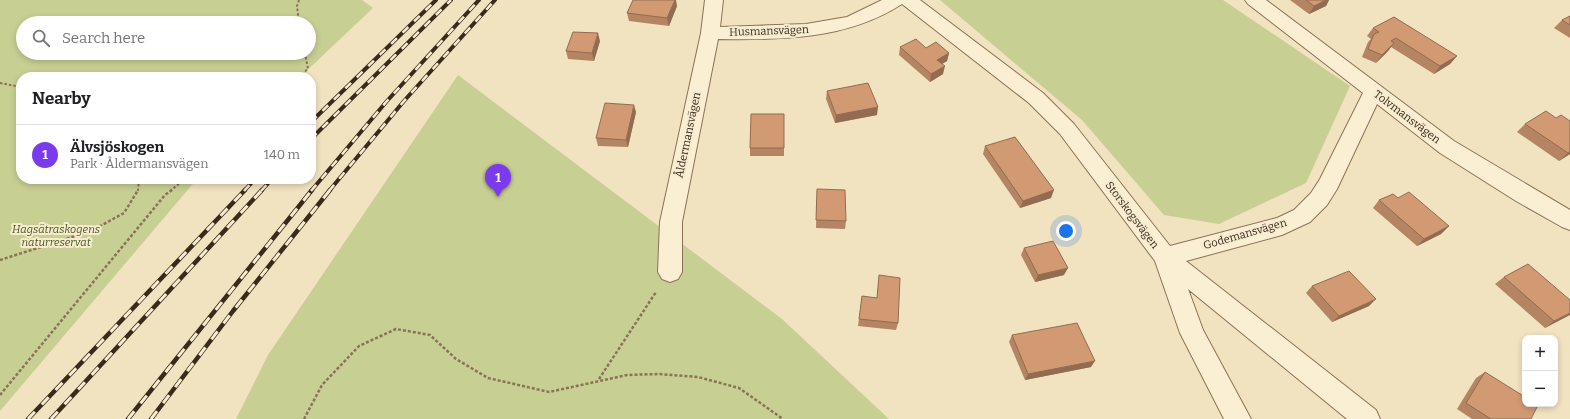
<!DOCTYPE html>
<html lang="en">
<head>
<meta charset="utf-8">
<style>
  body { margin:0; font-family:Bitter,serif; background:#f6f6f6; color:#202124 }
  .controls { position:absolute; right:12px; bottom:12px; display:grid; overflow:hidden; border-radius:8px; box-shadow:0 2px 6px #0003 }
  .controls button { width:36px; height:36px; display:grid; place-items:center; padding:0; border:0; border-bottom:1px solid #e0e0e0; background:#fff; color:#202124; font:20px sans-serif }
  .you { position:absolute; left:1066px; top:231px; width:14px; height:14px; margin:-10px; border:3px solid #fff; border-radius:50%; background:#1a73e8; box-shadow:0 0 0 6px #1a73e833 }
  .badge { display:grid; place-items:center; width:26px; height:26px; border-radius:50%; background:#7c3aed; color:#fff; font-size:13px; font-weight:700 }
  .pin { position:absolute; translate:-50% -33px; filter:drop-shadow(0 1px 2px #0008) }
  .pin::after { content:''; position:absolute; top:21px; width:14px; height:12px; background:inherit; clip-path:polygon(0 0,100% 0,50% 100%) }
  .list { margin:0; padding:0; list-style:none }
  h2 { display:flex; justify-content:space-between; align-items:center; height:52px; margin:0; padding:0 16px; font-size:17px }
  h2 small { font-size:13px; font-weight:400; color:#757577 }
  .list li { display:grid; grid-template-columns:26px 1fr auto; gap:12px; align-items:center; box-sizing:border-box; height:60px; padding:0 16px; border-top:1px solid #e0e0e0 }
  .list b { display:block; font-size:15px; white-space:nowrap }
  .list p { margin:0; font-size:13px; white-space:nowrap; color:#757577 }
  .list em { font-size:13px; font-style:normal; color:#757577 }
  .icon { flex:none; width:22px; height:22px; fill:none; stroke:currentColor; stroke-width:2; stroke-linecap:round; stroke-linejoin:round }
  .map { position:relative; flex:none; width:1570px; height:419px; overflow:hidden }
  .search { position:absolute; background:#fff; box-shadow:0 2px 6px #0003; left:16px; top:16px; width:300px; height:44px; display:flex; align-items:center; gap:10px; box-sizing:border-box; padding:0 14px; border-radius:22px; color:#757577; font-size:15px }
  .panel { position:absolute; background:#fff; box-shadow:0 2px 6px #0003; left:16px; top:72px; width:300px; height:112px; border-radius:16px }
  .map>svg:first-child { display:block }
  .green { fill:#c8cf93; fill-rule:evenodd }
  .lines { fill:none; stroke-linecap:round; stroke-linejoin:round }
  .minor-casing { stroke:#8b7257; stroke-width:2 }
  .path-far1 { stroke:#8b7257; stroke-width:2; stroke-dasharray:2.5 2; stroke-linecap:butt }
  .path { stroke:#8b7257; stroke-width:2.5; stroke-dasharray:3 2; stroke-linecap:butt }
  .minor { fill:#fbefd3; fill-rule:evenodd }
  .rail-far1-casing { stroke:#392a1c; stroke-width:4 }
  .rail-casing { stroke:#392a1c; stroke-width:4.5 }
  .rail-far1 { stroke:#f8ecd0; stroke-width:2.5; stroke-dasharray:8; stroke-linecap:butt }
  .rail { stroke:#f8ecd0; stroke-width:3; stroke-dasharray:10; stroke-linecap:butt }
  .wall { fill:#b48463 }
  .shaded-wall { fill:#926c50 }
  .building { fill:#d19a73; stroke:#926c50 }
  .labels { text-anchor:middle; dominant-baseline:central; stroke-width:4; stroke-linejoin:round; paint-order:stroke }
  .street-label { font-size:11px; fill:#392a1c; stroke:#f8ecd0 }
  .park-label { font-size:11px; font-style:italic; fill:#495721; stroke:#f8ecd0 }
</style>
</head>
<body>
<div class="map">
<svg width="1570" height="419" viewBox="0 0 1570 419">
  <rect width="100%" height="100%" fill="#f1e2c0"/>
  <!-- green -->
  <path class="green" d="M0 0H362L373 8 300 77H21V179H197L0 411ZM23 23H309V53H23Z
    M940 0H1223L1350 86 1306 183 1219 224 1164 215 1082 120Z
    M458 75 782 319 889 419H236L268 355Z"/>
  <g class="lines">
    <defs>
      <path id="minor" d="M705 0H723L720 27 806 24 847 17 882 0H920L1043 93 1074 124 1170 246 1277 218 1294 210 1311 193 1320 179 1363 93 1248 4 1245 0H1266L1454 141 1570 210V230L1562 227 1516 201 1440 153 1377 104 1337 189 1327 205 1310 222 1282 235 1186 261 1376 410 1380 419H1347L1188 289 1203 330 1251 419H1224L1180 333 1155 261 1060 134 1029 103 902 4C846 40 782 40 718 39L682 222V272L678 279 670 282 662 279 658 272 660 222 701 33Z"/>
    </defs>
    <!-- minor casing -->
    <use href="#minor" class="minor-casing"/>
    <!-- path-far1 -->
    <path class="path-far1" d="M299 0 297 6 299 23
      M298 77 308 69 305 53
      M0 83 21 87
      M138 191 139 179
      M170 191 185 179"/>
    <!-- path -->
    <path class="path" d="M0 260 91 231 124 213 138 190
      M599 379 656 292
      M0 395 165 195 172 190
      M304 419 322 385 359 346 396 329 430 335 456 359 488 378 549 392 627 375 659 374 698 377 739 388 783 419"/>
    <!-- minor -->
    <use href="#minor" class="minor"/>
    <defs>
      <path id="rail-far1" d="M311 122 436 0
        M311 139 451 0
        M244 191 255 179
        M261 191 272 179
        M311 191 387 101 479 0
        M329 191 404 101 495 0"/>
      <path id="rail" d="M28 419 245 190
        M51 419 262 190
        M128 419 312 190
        M151 419 233 311 330 190"/>
    </defs>
    <!-- rail-far1 casing -->
    <use href="#rail-far1" class="rail-far1-casing"/>
    <!-- rail casing -->
    <use href="#rail" class="rail-casing"/>
    <!-- rail-far1 -->
    <use href="#rail-far1" class="rail-far1"/>
    <!-- rail -->
    <use href="#rail" class="rail"/>
  </g>
  <!-- wall -->
  <path class="wall" d="M1290 0H1329L1326 6 1309 14Z
    M677 6 669 26 629 21 627 13Z
    M1570 16V38L1554 28 1562 20Z
    M1373 28 1457 56 1450 64 1434 74 1391 47 1388 51 1376 63 1362 57 1368 42 1371 39 1367 36Z
    M600 41 594 61 568 59 566 51Z
    M900 47 926 48 949 53 947 61 942 64 943 74 930 82 899 55Z
    M827 91 877 115 835 123 826 99Z
    M636 112 628 147 598 146 596 138Z
    M784 114V156H750V148Z
    M1556 118 1570 154 1559 161 1517 132 1525 124Z
    M985 146 1051 198 1020 208 983 154Z
    M817 189 846 221 845 229 816 228Z
    M1398 198 1449 226 1441 234 1417 246 1373 208 1379 200Z
    M1024 248 1064 275 1035 282 1021 255Z
    M879 275 898 323 896 330 858 326 862 296 877 298Z
    M1504 277 1570 300V314L1545 328 1495 284Z
    M1312 286 1369 306 1332 322 1306 293Z
    M1012 335 1091 367 1025 380 1009 342Z
    M1485 372 1531 419H1472L1457 409 1476 378Z"/>
  <!-- shaded-wall -->
  <path class="shaded-wall" d="M675 0H676L677 6 669 26 667 18Z
    M1326 0H1329L1326 6 1309 14 1314 6Z
    M598 33 600 41 594 61 592 53Z
    M1394 43 1388 51 1376 63 1382 55Z
    M949 53 947 61 935 68 937 60Z
    M1457 56 1450 64 1434 74 1440 66Z
    M945 66 943 74 930 82 931 74Z
    M634 105 636 112 628 147 626 140Z
    M878 107 877 115 835 123 836 115Z
    M1570 152V154L1559 161 1568 153Z
    M1054 190 1051 198 1020 208 1023 201Z
    M1449 226 1441 234 1417 246 1424 239Z
    M1068 268 1064 275 1035 282 1038 275Z
    M1376 299 1369 306 1332 322 1339 316Z
    M1570 313V315L1545 328 1554 321Z
    M1095 361 1091 367 1025 380 1028 374Z"/>
  <!-- building -->
  <path class="building" d="M633 0H675L667 18 627 13Z
    M1306 0H1326L1314 6Z
    M1570 16V25L1562 20Z
    M1394 17 1457 56 1440 66 1396 38 1391 41 1394 43 1382 55 1368 49 1374 34 1379 32 1373 28Z
    M573 32 598 33 592 53 566 51Z
    M916 39 926 48 936 42 949 53 937 60 945 66 931 74 900 47Z
    M868 83 878 107 836 115 827 91Z
    M605 103 634 105 626 140 596 138Z
    M1546 111 1556 118 1561 115 1570 121V152L1568 153 1525 124Z
    M751 114H784V148H750Z
    M1015 137 1054 190 1023 201 985 146Z
    M817 189 845 190 846 221 816 220Z
    M1409 192 1449 226 1424 239 1379 200 1393 194 1398 198Z
    M1053 241 1068 268 1038 275 1024 248Z
    M1528 264 1570 300V313L1554 321 1504 277Z
    M1349 271 1376 299 1339 316 1312 286Z
    M879 275 900 278 898 323 859 319 862 296 877 298Z
    M1077 323 1095 361 1028 374 1012 335Z
    M1485 372 1525 397V404H1536L1538 405 1531 419H1491L1466 403Z"/>
  <g class="labels">
    <!-- street labels -->
    <g class="street-label">
      <text transform="translate(769 31) rotate(-2)">Husmansvägen</text>
      <text transform="translate(1407 117) rotate(37)">Tolvmansvägen</text>
      <text transform="translate(688 135) rotate(-78)">Åldermansvägen</text>
      <text transform="translate(1132 215) rotate(53)">Storskogsvägen</text>
      <text transform="translate(1245 234) rotate(-16)">Godemansvägen</text>
    </g>
    <!-- park labels -->
    <g class="park-label">
      <text x="56" y="229">Hagsätraskogens<tspan x="56" dy="13">naturreservat</tspan></text>
    </g>
  </g>
</svg>
<div class="controls">
<button>+</button>
<button>−</button>
</div>
<div class="you"></div>
<div class="pin badge" style="left:498px;top:197px">1</div>
<div class="search"><svg class="icon" aria-label="search" viewBox="0 0 24 24"><circle cx="10" cy="10" r="6"/><path d="M15 15l6 6"/></svg>Search here</div>
<section class="panel">
<h2>Nearby<small></small></h2>
<ul class="list">
<li><span class="badge">1</span><div><b>Älvsjöskogen</b><p>Park · Åldermansvägen</p></div><em>140 m</em></li>
</ul>
</section>
</div>
</body>
</html>
